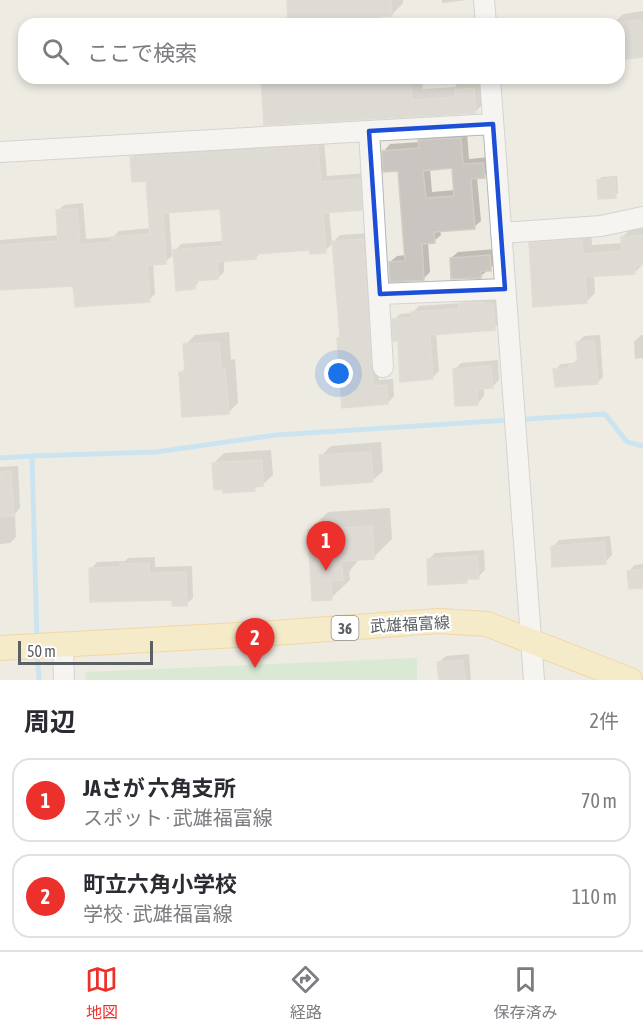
<!DOCTYPE html>
<html lang="ja">
<head>
<meta charset="utf-8">
<style>
  body { margin:0; font-family:"Asap Condensed","Noto Sans JP",sans-serif; background:#f2f2f3; color:#2b2b33 }
  .scale { position:absolute; left:18px; bottom:15px; width:135px; box-sizing:border-box; padding-left:6px; border:3px solid #5b6064; border-top:0; font-size:16px; line-height:21px; white-space:nowrap; color:#5b6064; -webkit-text-stroke:4px #fff; paint-order:stroke }
  .you { position:absolute; left:339px; top:374px; width:21px; height:21px; margin:-15px; border:4px solid #fff; border-radius:50%; background:#1a73e8; box-shadow:0 0 0 9px #1a73e833 }
  .badge { display:grid; place-items:center; width:39px; height:39px; border-radius:50%; background:#ec302c; color:#fff; font-size:20px; font-weight:700 }
  .pin { position:absolute; translate:-50% -50px; filter:drop-shadow(0 2px 3px #0008) }
  .pin::after { content:''; position:absolute; top:32px; width:21px; height:18px; background:inherit; clip-path:polygon(0 0,100% 0,50% 100%) }
  .list { margin:0; padding:0; list-style:none }
  h2 { display:flex; justify-content:space-between; align-items:center; height:78px; margin:0; padding:0 24px; font-size:26px }
  h2 small { font-size:20px; font-weight:400; color:#7c7c81 }
  .list li { display:grid; grid-template-columns:39px 1fr auto; gap:18px; align-items:center; box-sizing:border-box; height:84px; margin:0 12px 12px; padding:0 12px; border:2px solid #e1e1e2; border-radius:18px }
  .list b { display:block; font-size:22px; white-space:nowrap }
  .list p { margin:0; font-size:20px; white-space:nowrap; color:#7c7c81 }
  .list em { font-size:20px; font-style:normal; color:#7c7c81 }
  .icon { flex:none; width:33px; height:33px; fill:none; stroke:currentColor; stroke-width:2; stroke-linecap:round; stroke-linejoin:round }
  .map { position:relative; flex:none; width:643px; height:680px; overflow:hidden }
  .search { position:absolute; background:#fff; box-shadow:0 3px 9px #0003; left:18px; right:18px; top:18px; height:66px; display:flex; align-items:center; gap:15px; box-sizing:border-box; padding:0 21px; border-radius:18px; color:#7c7c81; font-size:22px }
  .sheet { height:270px; background:#fff }
  nav { display:flex; justify-content:space-around; align-items:center; box-sizing:border-box; height:84px; border-top:2px solid #e1e1e2; background:#fff; font-size:16px; color:#7c7c81 }
  nav a { display:grid; justify-items:center; gap:3px }
  nav .on { color:#ec302c }
  .map>svg:first-child { display:block }
  .green { fill:#c1e7bf }
  .shadow { fill:#0003; fill-rule:evenodd }
  .lines { fill:none; stroke-linecap:round; stroke-linejoin:round }
  .stream { stroke:#a3dcff; stroke-width:5 }
  .building { fill:#c9c6c1; stroke:#d3cdc2; stroke-width:1.5; fill-rule:evenodd }
  .minor-casing { stroke:#b4b7bb; stroke-width:22 }
  .major-casing { stroke:#f4bf57; stroke-width:26 }
  .minor { stroke:#fff; stroke-width:20 }
  .major { stroke:#ffeca8; stroke-width:24 }
  .marked { fill:none; stroke:#1d4ed8; stroke-width:4.5; stroke-linejoin:round }
  .labels { text-anchor:middle; dominant-baseline:central; stroke-width:4.5; stroke-linejoin:round; paint-order:stroke }
  .shield { fill:#fff; stroke:#8c9092; stroke-width:1.5 }
  .shield-label { font-size:15px; font-weight:bold; fill:#5b6064 }
  .street-label { font-size:16px; fill:#5b6064; stroke:#fff }
</style>
</head>
<body>
<div class="map">
<svg width="643" height="680" viewBox="0 0 643 680">
  <rect width="100%" height="100%" fill="#eeebe3"/>
  <!-- green -->
  <path class="green" d="M417 658V680H86L85 672Z"/>
  <!-- shadow -->
  <path class="shadow" d="M288 0H403V3L392 15 380 16 381 24H289Z
    M442 0H467L442 3Z
    M643 11V56L619 58V24H613L623 14Z
    M262 78H422L423 89 456 87 455 78H486L487 100 476 111Z
    M467 132 469 159 490 157 491 170 484 176 477 177 481 221 474 227 440 230 441 235 434 241 428 242 430 272 423 279 390 262 397 256 406 255 399 169 384 151 390 144 420 142 426 134ZM453 167 455 190 432 192 430 169Z
    M324 140 327 176 366 173 367 202 361 208 329 211 332 243 340 235 370 233 379 380 393 379 394 396 388 403 343 406 338 338 341 335 333 243 325 251 311 249 261 252 256 258 224 260V272L218 278 200 279 194 288 175 251 181 244 224 241 221 207 169 211 172 256 165 262 153 263 155 294 149 300 0 268V240L59 235 57 211 64 205 83 203 86 239 113 237 119 231 151 228 148 180 132 157 138 151Z
    M617 176 618 193 615 196 599 180 602 177Z
    M643 225V264L635 272 594 275 595 293 586 302 530 244 539 234 591 231 592 245 623 243 622 237 632 228Z
    M496 249 497 262 481 276 451 258 458 252Z
    M467 297 499 298 500 322 494 328 436 333 439 371 432 378 399 339 394 320 400 314 412 313 419 306 461 303Z
    M229 332 231 360 235 359 238 403 228 413 181 373 186 367 185 345 195 335Z
    M600 335 603 377 597 383 555 370 561 364 573 363 579 359 578 342 584 336Z
    M641 335H643V358L635 359 634 342Z
    M498 360 499 380 492 387H484V396L478 403 454 370 461 363Z
    M381 442 383 471 372 481 321 456 331 446Z
    M271 450 273 475 262 485H259L254 490 214 463 224 453Z
    M18 466 20 508 15 514 16 537 10 543 0 544V467Z
    M390 508 392 539 373 558H360L349 572 350 580 331 598 309 530 328 512Z
    M610 536 612 555 605 562 553 547 559 540Z
    M484 550 485 570 478 577 470 578 466 581 428 560 435 553Z
    M155 557V567L192 566 193 598 186 604 91 569 97 562 125 561 128 558Z
    M643 564V586L629 571 635 565Z
    M469 654 471 680H440L439 662 446 656Z"/>
  <g class="lines">
    <!-- stream -->
    <path class="stream" d="M0 458 32 456
      M37 639 32 456 156 452 276 435 605 414 627 442 643 446
      M37 652 39 680"/>
  </g>
  <!-- building -->
  <path class="building" d="M287 0H391L392 16 288 24Z
    M643 20V57L619 60V22Z
    M261 78H372L373 81 410 79 412 100 456 97 455 90 474 88 476 113 264 125Z
    M461 138 463 164 483 163 485 178 471 179 475 229 434 232 435 243 422 244 424 280 390 282 389 262 405 261 398 171 383 172 382 151 419 148 418 140ZM452 168 454 196 426 198 423 171Z
    M318 146 321 182 360 179 362 210 323 213 326 253 310 254 309 250 256 254V259L217 262 218 279 194 281 195 289 176 291 173 250 223 246 220 209 163 213 166 264 147 265 150 302 75 307 73 286 0 290V245L58 241 56 210 77 209 80 245 112 242 111 237 150 234 146 181 132 182 130 157Z
    M615 178 616 198 598 199 597 180Z
    M643 235V264L635 266V274L585 277 587 303 533 307 529 243 582 239 583 254 622 251 621 237Z
    M363 239 373 386 387 385 388 404 342 408 337 338 340 337 332 241Z
    M490 255 491 271H481V278L451 279 450 258Z
    M483 302V304H493L495 330 430 335 433 379 400 382 398 341H393L392 319 411 318V312L459 309V303Z
    M594 341 598 384 555 387 553 369 569 368V365L578 364 576 342Z
    M219 342 221 369H225L229 414 182 417 179 372H185L183 344Z
    M491 366 493 388 477 389 478 405 455 406 453 369Z
    M371 452 373 482 321 486 319 455Z
    M262 460 263 486 254 487 255 491 223 493V489L214 490 212 463Z
    M11 471 14 516 0 517V472Z
    M372 526 374 559 341 561 343 580 331 581 332 600 312 601 308 530Z
    M604 542 606 564 552 567 551 546Z
    M477 556 479 579H467V583L428 585 427 559Z
    M149 563V573L186 572 187 606H172V600L90 602 89 568 120 567V564Z
    M643 569V588L629 589 627 571Z
    M463 660 465 680H439L437 662Z"/>
  <g class="lines">
    <defs>
      <path id="minor" d="M484 0 486 24
        M490 78 534 680
        M369 131 383 367
        M0 152 493 124
        M501 233 601 226 643 217
        M380 294 505 289
        M63 644 64 680"/>
      <path id="major" d="M0 648 273 633 439 621 487 624 630 680"/>
    </defs>
    <!-- minor casing -->
    <use href="#minor" class="minor-casing"/>
    <!-- major casing -->
    <use href="#major" class="major-casing"/>
    <!-- minor -->
    <use href="#minor" class="minor"/>
    <!-- major -->
    <use href="#major" class="major"/>
  </g>
  <!-- marked area -->
  <path d="M0 0H643V680H0ZM493 124 505 289 380 294 369 131Z" fill="#eeebe3" fill-opacity=".55" fill-rule="evenodd"/>
  <path class="marked" d="M493 124 505 289 380 294 369 131Z"/>
  <g class="labels">
    <!-- shield labels -->
    <rect class="shield" x="331.5" y="616" width="27" height="24" rx="4.5"/>
    <g class="shield-label">
      <text x="345" y="628">36</text>
    </g>
    <!-- street labels -->
    <g class="street-label">
      <text transform="translate(410 624) rotate(-3)">武雄福富線</text>
    </g>
  </g>
</svg>
<div class="scale">50 m</div>
<div class="you"></div>
<div class="pin badge" style="left:326px;top:571px">1</div>
<div class="pin badge" style="left:255px;top:668px">2</div>
<div class="search"><svg class="icon" aria-label="search" viewBox="0 0 24 24"><circle cx="10" cy="10" r="6"/><path d="M15 15l6 6"/></svg>ここで検索</div>
</div>
<section class="sheet">
<h2>周辺<small>2件</small></h2>
<ul class="list">
<li><span class="badge">1</span><div><b>JAさが 六角支所</b><p>スポット · 武雄福富線</p></div><em>70 m</em></li>
<li><span class="badge">2</span><div><b>町立六角小学校</b><p>学校 · 武雄福富線</p></div><em>110 m</em></li>
</ul>
</section>
<nav>
<a class="on"><svg class="icon" aria-label="map" viewBox="0 0 24 24"><path d="M3 6l6-2 6 2 6-2v14l-6 2-6-2-6 2zM9 4v14M15 6v14"/></svg>地図</a>
<a><svg class="icon" aria-label="directions" viewBox="0 0 24 24"><path d="M12 3l9 9-9 9-9-9zM9 14v-3h6M13 9l2 2-2 2"/></svg>経路</a>
<a><svg class="icon" aria-label="saved" viewBox="0 0 24 24"><path d="M7 4h10v16l-5-4-5 4z"/></svg>保存済み</a>
</nav>
</body>
</html>
